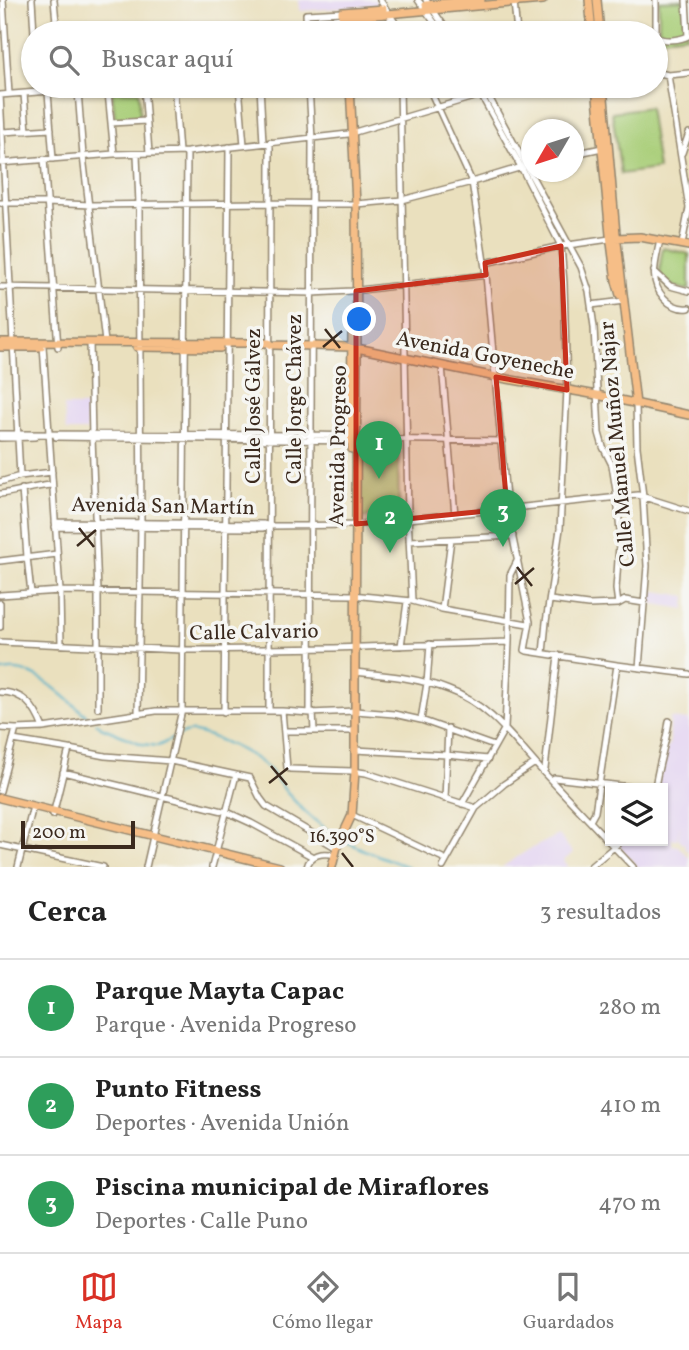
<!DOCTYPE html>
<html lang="es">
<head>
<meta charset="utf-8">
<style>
  body { margin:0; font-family:Vollkorn,serif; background:#f6f6f6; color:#222 }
  .controls { position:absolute; right:21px; bottom:21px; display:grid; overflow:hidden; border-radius:0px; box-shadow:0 2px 5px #0004 }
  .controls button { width:63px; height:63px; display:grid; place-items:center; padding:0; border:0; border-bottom:2px solid #e0e0e0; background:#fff; color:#222; font:35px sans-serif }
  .compass { position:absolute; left:521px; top:119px; width:63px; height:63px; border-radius:50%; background:#fff; box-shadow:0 2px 5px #0004; rotate:231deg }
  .scale { position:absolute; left:21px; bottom:18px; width:114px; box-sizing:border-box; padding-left:7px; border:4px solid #3b2a1e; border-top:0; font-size:19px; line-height:24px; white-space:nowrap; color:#3b2a1e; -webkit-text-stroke:5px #f6f6f2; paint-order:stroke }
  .you { position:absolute; left:360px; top:320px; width:24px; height:24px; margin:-18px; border:5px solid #fff; border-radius:50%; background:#1a73e8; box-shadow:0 0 0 10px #1a73e833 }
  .badge { display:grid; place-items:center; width:46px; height:46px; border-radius:50%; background:#d93025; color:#fff; font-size:23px; font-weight:700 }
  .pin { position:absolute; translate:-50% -58px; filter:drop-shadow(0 2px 4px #0008) }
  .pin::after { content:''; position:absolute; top:37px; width:24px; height:21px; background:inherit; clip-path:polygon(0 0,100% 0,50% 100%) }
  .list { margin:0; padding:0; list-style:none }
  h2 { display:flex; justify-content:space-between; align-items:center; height:91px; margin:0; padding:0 28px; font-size:30px }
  h2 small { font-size:23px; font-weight:400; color:#767676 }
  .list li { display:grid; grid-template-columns:46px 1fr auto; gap:21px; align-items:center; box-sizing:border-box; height:98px; padding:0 28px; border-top:2px solid #e0e0e0 }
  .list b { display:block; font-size:26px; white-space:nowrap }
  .list p { margin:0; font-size:23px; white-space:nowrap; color:#767676 }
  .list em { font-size:23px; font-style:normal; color:#767676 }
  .icon { flex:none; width:38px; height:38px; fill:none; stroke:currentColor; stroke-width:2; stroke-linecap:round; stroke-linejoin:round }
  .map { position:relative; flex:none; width:689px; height:867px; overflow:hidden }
  .search { position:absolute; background:#fff; box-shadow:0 2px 5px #0004; left:21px; right:21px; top:21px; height:77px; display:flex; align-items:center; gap:18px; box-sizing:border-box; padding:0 24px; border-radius:38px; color:#767676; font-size:26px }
  .sheet { height:385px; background:#fff }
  nav { display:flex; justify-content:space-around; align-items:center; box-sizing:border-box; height:98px; border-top:2px solid #e0e0e0; background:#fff; font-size:19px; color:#767676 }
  nav a { display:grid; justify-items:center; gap:4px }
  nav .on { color:#d93025 }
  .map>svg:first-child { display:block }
  .built { fill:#e3d3f2 }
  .park { fill:#a9ce78; stroke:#727c4b; stroke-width:2 }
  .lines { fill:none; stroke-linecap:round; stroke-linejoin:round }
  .stream { stroke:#48aec8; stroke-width:2 }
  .minor-casing { stroke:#92856e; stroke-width:8 }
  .major-casing { stroke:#92856e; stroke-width:10 }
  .minor { stroke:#fff; stroke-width:5 }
  .major { stroke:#f6be87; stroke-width:7 }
  .marked { fill:#c8321e; fill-opacity:0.2; stroke:#c8321e; stroke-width:5; stroke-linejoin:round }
  .ticks { fill:none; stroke:#3b2a1e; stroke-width:2.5 }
  .labels { text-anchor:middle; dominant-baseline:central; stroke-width:7; stroke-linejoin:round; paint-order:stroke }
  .street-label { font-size:21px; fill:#3b2a1e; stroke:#f6f6f2 }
  .ticks-label { font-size:18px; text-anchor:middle; fill:#3b2a1e; stroke:#f6f6f2; stroke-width:7; stroke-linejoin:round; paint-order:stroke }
</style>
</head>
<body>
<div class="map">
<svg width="689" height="867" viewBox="0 0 689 867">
  <rect width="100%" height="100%" fill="#f6f6f2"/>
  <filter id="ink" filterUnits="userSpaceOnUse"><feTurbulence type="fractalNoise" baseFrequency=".0143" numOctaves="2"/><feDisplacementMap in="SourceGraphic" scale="14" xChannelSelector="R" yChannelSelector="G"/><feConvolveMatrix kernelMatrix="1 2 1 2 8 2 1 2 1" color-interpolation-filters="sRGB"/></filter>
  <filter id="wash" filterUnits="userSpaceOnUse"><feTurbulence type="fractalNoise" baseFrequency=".00686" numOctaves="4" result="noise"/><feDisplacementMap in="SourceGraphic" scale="28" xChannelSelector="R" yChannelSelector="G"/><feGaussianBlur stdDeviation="1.57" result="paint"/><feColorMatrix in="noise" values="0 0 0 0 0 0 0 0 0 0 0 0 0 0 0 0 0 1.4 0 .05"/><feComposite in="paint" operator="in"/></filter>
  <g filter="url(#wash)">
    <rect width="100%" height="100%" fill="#eae0be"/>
    <!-- built -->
    <path class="built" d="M299 0H375L378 5 300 11Z
      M64 406H86L87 431H66Z
      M649 590 686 596 685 609 648 603Z
      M670 718 689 720V852L684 847 685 845 678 838 681 822 677 839H672V845L678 846 689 857V867H638L618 845 623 841H663V788H657L663 760 670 741Z
      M559 835 573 853 563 861 568 867H502L528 850Z"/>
    <!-- park -->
    <path class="park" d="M683 0 687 35 661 38 659 37V1Z
      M112 91 139 92 140 118 115 119Z
      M649 107 658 169 621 174 612 112Z
      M663 248 689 254V290C658 284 657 278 663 248Z
      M359 443 398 444 399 514 359 518Z"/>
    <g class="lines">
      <!-- stream -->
      <path class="stream" d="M0 671C5 671 12 669 17 670 43 672 71 704 91 719
        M96 723 101 727 142 744 158 746 174 738
        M179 735C184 733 189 731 195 732 212 735 251 753 264 765 273 773 280 785 288 794 303 811 320 826 338 837
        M343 840 364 850 408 867"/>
    </g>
  </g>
  <g filter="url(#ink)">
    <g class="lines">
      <defs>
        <path id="minor" d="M3 0 9 94
          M32 0 34 33
          M54 0 57 33
          M380 0 402 33
          M418 0 442 33
          M426 0 449 33
          M656 0V34L657 37C663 42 681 40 688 36L686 0
          M514 2 517 33
          M390 19 394 33
          M306 22 342 18
          M307 33 306 14 342 12
          M656 72 668 75 689 73
          M668 75 689 208 682 244
          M111 86 108 92 114 154
          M144 86 149 153
          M174 86 179 152
          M239 86 244 145
          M260 86 263 143
          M309 86 312 139 310 713
          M400 86 408 515 412 601
          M428 86 472 182 486 275 507 509 530 622
          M476 86 521 167 561 246 564 283 567 390 560 529 546 622 543 653
          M483 86 581 267 589 291 594 327 599 433 603 447 612 465 617 497 620 531 616 589 618 604
          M48 92 53 159
          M24 94 27 131
          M0 95 20 476
          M0 95 76 89 78 91 83 156 105 342
          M111 123 146 121
          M2 132 51 129
          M682 153 689 133
          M137 154 139 205 141 523 138 714
          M574 154 602 148
          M44 159 58 347
          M0 163 114 154 187 152 348 134 487 93 516 86
          M0 203H47L90 205 269 203 356 204 402 200 472 182 532 164
          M660 240C656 261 648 281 664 298 671 306 679 309 689 308
          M485 263 561 246 610 239
          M654 271 670 286 689 291
          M0 287 312 293 352 291 486 275
          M591 305 624 301
          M90 342 92 438 98 592V708
          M43 346 60 591 61 645
          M442 366 455 515
          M636 404 637 447 643 496 647 566 639 668
          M0 434 310 435 356 436 361 439 502 441
          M56 437 354 441
          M0 438 35 437
          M0 482 20 476 52 472
          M22 489 27 557 31 593
          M0 494C18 492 34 486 52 485
          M55 522 263 524 270 526 352 525 638 495 689 511
          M55 527 263 528 269 526
          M409 541 513 536
          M0 561 57 554
          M0 595 60 591 352 595 412 601 442 609 528 624
          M550 600 588 605 618 604 625 600 644 603
          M0 603V627
          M442 609 451 539
          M530 622 525 650 527 651 617 665 689 674
          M0 642 182 650 334 648 509 642
          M401 646 407 602
          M355 672C386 675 419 678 449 690 491 705 515 742 545 774 574 805 604 836 633 867
          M0 692C24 692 35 707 43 728
          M269 711 270 142
          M282 711 287 768 290 769 352 771 366 773 476 808
          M224 712 229 147
          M313 712 314 731
          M421 720 427 683 430 644
          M0 728 16 729 43 728 156 711H282L310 713 355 711 394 714 421 720 494 746
          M284 731H353
          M13 740 69 749 105 756 171 761 250 778 260 798 266 806 337 848
          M355 750 446 755 488 759
          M63 772 227 812 251 823 313 857
          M543 772 545 769 558 655
          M551 780 554 778 639 788
          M655 788C658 765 666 744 669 721
          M0 791 16 729
          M445 799 448 728
          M462 804 505 728 509 642 510 575 518 559
          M53 815 69 749
          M352 815 447 860
          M590 821 595 812 617 665
          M0 845 103 867
          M18 867 33 806
          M146 867 182 710 187 152
          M212 867 236 775
          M307 867C310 854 323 852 335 855
          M443 867 476 808 504 784 535 763
          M590 867 621 841"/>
        <path id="major" d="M589 0 592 33
          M597 0 600 33
          M426 5 481 0
          M342 18 543 0
          M343 33 342 12 383 9
          M596 86 610 235 616 281 620 295
          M603 86 616 234 636 404
          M615 238 640 237 689 246
          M352 328 351 431 352 449
          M0 342 269 343 272 345 352 347 496 377 597 395 689 415
          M0 347H41
          M137 347 220 348
          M0 798 280 867
          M332 867 337 847 352 815 355 771V672L357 348 356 204 350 86"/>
      </defs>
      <!-- minor casing -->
      <use href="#minor" class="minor-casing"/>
      <!-- major casing -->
      <use href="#major" class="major-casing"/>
      <!-- minor -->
      <use href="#minor" class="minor"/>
      <!-- major -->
      <use href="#major" class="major"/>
    </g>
  </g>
  <!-- marked area -->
  <path class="marked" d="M561 246 567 390 496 377 507 509 356 524V291L486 275 485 263Z"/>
  <!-- ticks -->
  <path class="ticks" d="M325 329 340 348M323 347 342 331M79 528 94 547M77 546 96 530M517 567 532 586M515 584 534 568M271 766 287 785M269 783 288 768M342 853 353 867"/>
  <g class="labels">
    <!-- street labels -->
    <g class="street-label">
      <text transform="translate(485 356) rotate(11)">Avenida Goyeneche</text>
      <text transform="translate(295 399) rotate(-90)">Calle Jorge Chávez</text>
      <text transform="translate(254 406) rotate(-90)">Calle José Gálvez</text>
      <text transform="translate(618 444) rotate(-95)">Calle Manuel Muñoz Najar</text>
      <text transform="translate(339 446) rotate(-89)">Avenida Progreso</text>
      <text transform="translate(163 507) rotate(1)">Avenida San Martín</text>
      <text transform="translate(254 633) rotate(-1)">Calle Calvario</text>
    </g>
  </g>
  <g class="ticks-label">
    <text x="342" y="842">16.390°S</text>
  </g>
</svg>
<div class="controls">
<button><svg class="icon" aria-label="layers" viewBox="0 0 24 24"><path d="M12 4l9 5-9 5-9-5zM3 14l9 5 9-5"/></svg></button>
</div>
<svg class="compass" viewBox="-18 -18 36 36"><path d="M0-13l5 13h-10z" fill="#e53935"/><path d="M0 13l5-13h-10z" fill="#767676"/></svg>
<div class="scale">200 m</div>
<div class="you"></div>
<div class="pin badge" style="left:379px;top:479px;background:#2e9e5b">1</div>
<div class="pin badge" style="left:390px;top:553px;background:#2e9e5b">2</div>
<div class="pin badge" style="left:503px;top:547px;background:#2e9e5b">3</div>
<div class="search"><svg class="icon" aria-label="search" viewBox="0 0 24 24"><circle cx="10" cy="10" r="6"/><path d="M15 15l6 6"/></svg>Buscar aquí</div>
</div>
<section class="sheet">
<h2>Cerca<small>3 resultados</small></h2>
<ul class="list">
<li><span class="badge" style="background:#2e9e5b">1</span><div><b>Parque Mayta Capac</b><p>Parque · Avenida Progreso</p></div><em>280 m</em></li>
<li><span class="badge" style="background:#2e9e5b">2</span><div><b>Punto Fitness</b><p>Deportes · Avenida Unión</p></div><em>410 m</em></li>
<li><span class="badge" style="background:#2e9e5b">3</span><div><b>Piscina municipal de Miraflores</b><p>Deportes · Calle Puno</p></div><em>470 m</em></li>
</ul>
</section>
<nav>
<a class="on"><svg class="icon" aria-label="map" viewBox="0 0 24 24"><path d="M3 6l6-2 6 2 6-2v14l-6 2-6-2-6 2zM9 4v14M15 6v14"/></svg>Mapa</a>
<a><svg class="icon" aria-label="directions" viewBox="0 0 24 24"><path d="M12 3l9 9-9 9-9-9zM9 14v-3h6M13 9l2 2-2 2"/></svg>Cómo llegar</a>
<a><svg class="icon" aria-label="saved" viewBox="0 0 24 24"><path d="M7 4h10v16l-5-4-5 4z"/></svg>Guardados</a>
</nav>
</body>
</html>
